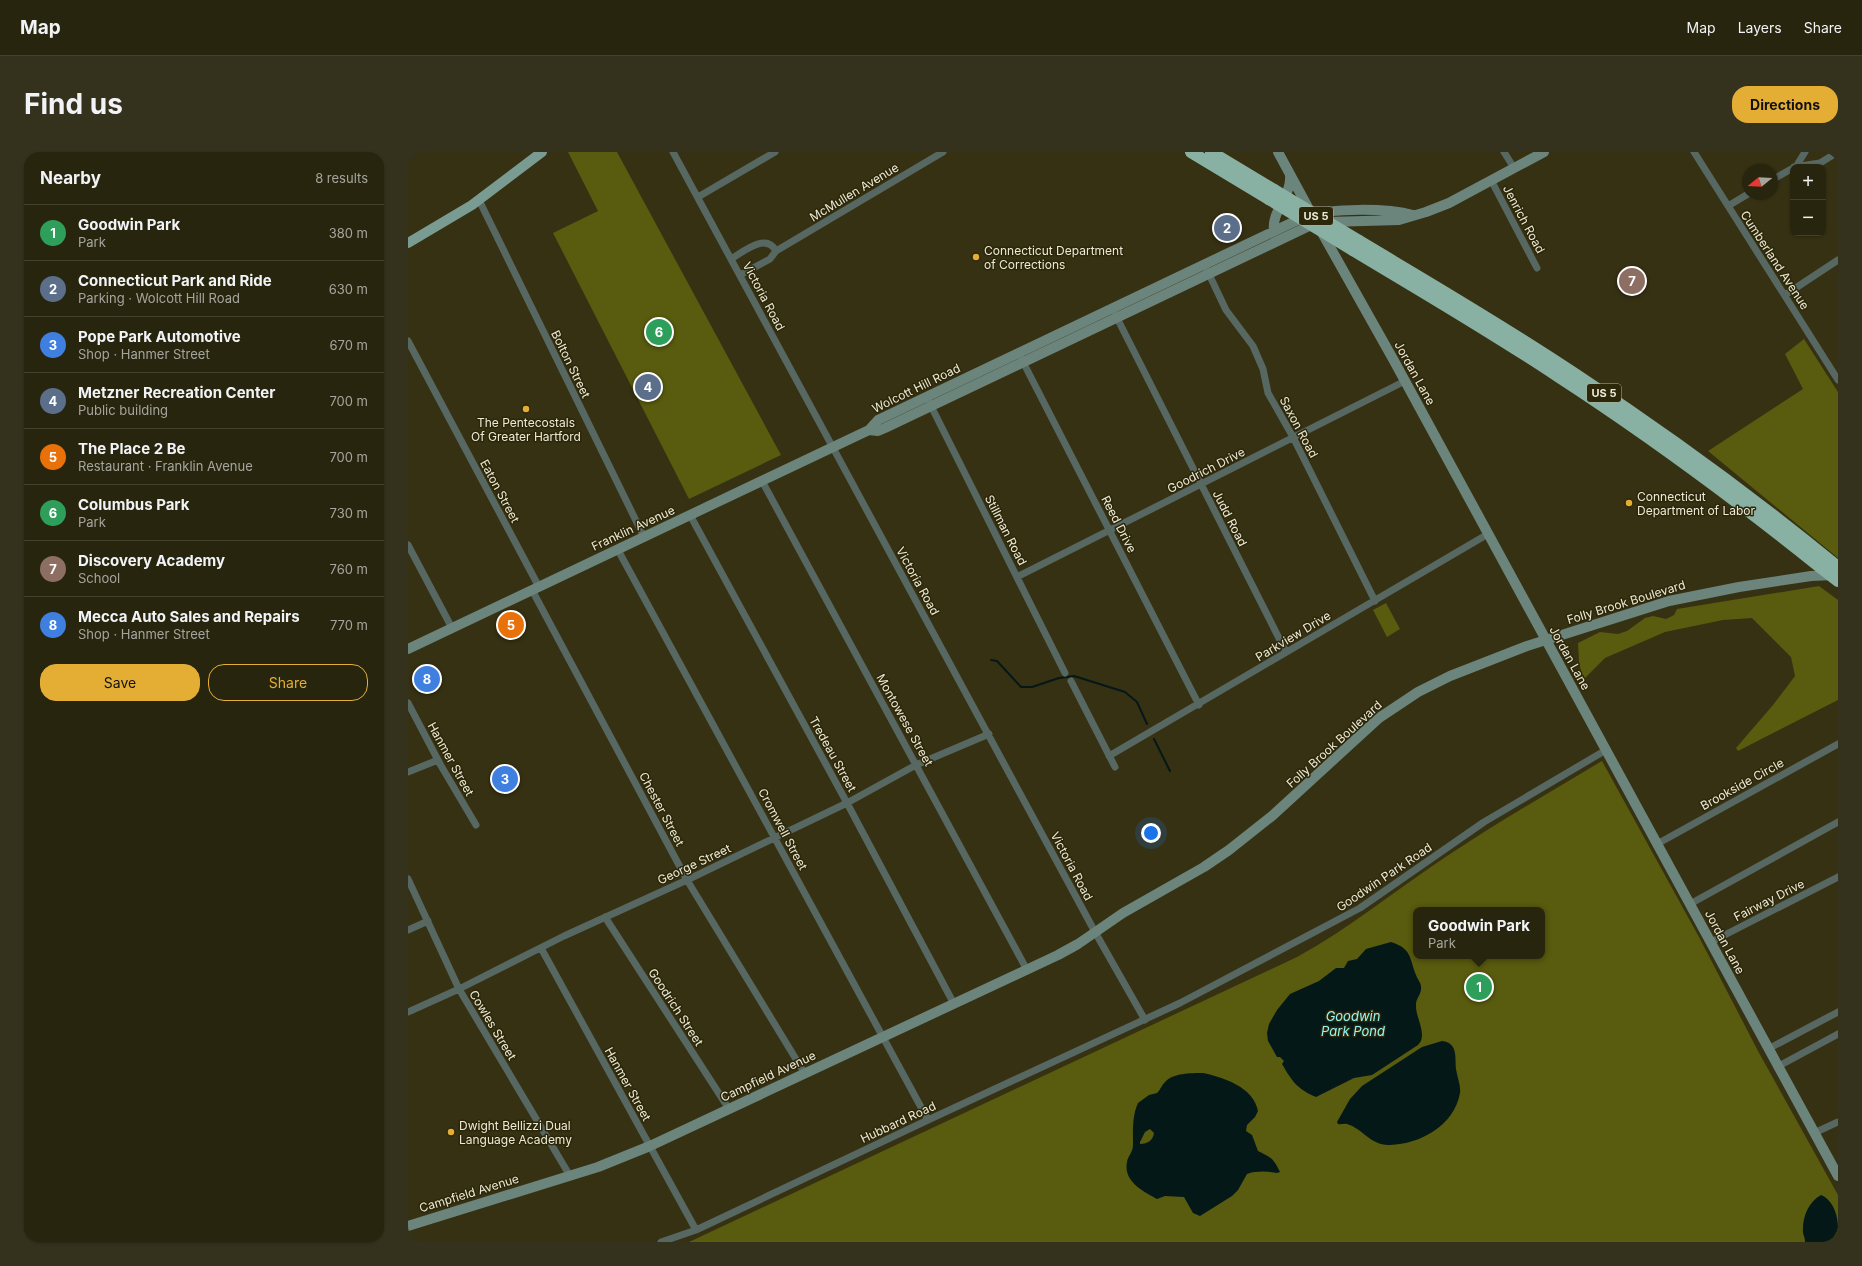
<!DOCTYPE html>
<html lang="en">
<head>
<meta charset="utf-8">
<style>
  body { margin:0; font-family:Inter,sans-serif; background:#34311c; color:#f1f3f6 }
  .controls { position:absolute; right:12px; top:12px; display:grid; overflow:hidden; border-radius:8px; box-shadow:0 1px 3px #0004 }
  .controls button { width:36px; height:36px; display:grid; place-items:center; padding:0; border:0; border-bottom:1px solid #44422e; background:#28250e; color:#f1f3f6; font:20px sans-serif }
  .compass { position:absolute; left:1334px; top:12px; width:36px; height:36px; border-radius:50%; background:#28250e; box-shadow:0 1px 3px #0004; rotate:252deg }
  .you { position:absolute; left:743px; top:681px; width:14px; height:14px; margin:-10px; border:3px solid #fff; border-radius:50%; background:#1a73e8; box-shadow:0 0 0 6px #1a73e833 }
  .badge { display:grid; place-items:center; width:26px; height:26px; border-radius:50%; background:#e4ae35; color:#fff; font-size:13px; font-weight:700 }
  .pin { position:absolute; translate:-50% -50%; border:2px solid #fff; box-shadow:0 1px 4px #0006 }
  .popup { position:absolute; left:1005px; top:755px; width:132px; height:52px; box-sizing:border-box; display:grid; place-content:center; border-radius:8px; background:#28250e; filter:drop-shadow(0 1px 3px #0005); font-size:13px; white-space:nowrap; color:#a5a59e }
  .popup b { font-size:15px; color:#f1f3f6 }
  .popup::after { content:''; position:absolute; left:50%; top:100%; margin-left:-8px; border:8px solid transparent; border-top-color:#28250e }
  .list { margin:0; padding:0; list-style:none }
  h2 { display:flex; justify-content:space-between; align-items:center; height:52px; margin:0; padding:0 16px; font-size:17px }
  h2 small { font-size:13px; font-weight:400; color:#a5a59e }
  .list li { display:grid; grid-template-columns:26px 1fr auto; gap:12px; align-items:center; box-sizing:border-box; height:56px; padding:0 16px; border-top:1px solid #44422e }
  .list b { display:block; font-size:15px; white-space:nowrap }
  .list p { margin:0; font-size:13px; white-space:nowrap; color:#a5a59e }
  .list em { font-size:13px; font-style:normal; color:#a5a59e }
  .actions { display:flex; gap:8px; padding:12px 16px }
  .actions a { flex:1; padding:9px 0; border:1px solid #e4ae35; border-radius:16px; text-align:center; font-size:14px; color:#e4ae35 }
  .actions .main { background:#e4ae35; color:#111 }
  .map { position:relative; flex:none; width:1430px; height:1090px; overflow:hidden; border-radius:16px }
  header { display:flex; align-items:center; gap:24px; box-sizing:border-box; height:56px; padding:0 20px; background:#28250e; border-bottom:1px solid #44422e }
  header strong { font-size:19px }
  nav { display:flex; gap:22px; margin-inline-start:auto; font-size:14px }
  .intro { display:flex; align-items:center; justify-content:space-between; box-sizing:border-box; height:96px; padding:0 24px }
  h1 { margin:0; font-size:28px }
  .button { padding:10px 18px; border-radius:16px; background:#e4ae35; color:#111; font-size:14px; font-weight:700 }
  main { display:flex; gap:24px; padding:0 24px }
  aside { flex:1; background:#28250e; border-radius:16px; box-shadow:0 1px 3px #0004 }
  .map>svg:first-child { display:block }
  .green { fill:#595b0e; fill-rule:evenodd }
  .water { fill:#051818; fill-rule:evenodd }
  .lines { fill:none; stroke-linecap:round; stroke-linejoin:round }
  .stream { stroke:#051818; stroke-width:2 }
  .street { stroke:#576761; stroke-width:7 }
  .secondary { stroke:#6b857c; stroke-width:10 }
  .primary { stroke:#7a9b91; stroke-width:10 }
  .highway { stroke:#88b0a3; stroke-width:12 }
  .highway-bridge { stroke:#88b0a3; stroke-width:12 }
  .poi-dot { fill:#e4ae35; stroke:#2c2708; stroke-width:1.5 }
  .labels { text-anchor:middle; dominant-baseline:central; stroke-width:3; stroke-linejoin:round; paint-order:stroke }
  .shield { fill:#2c2708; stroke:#b2af9a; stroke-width:1 }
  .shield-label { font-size:11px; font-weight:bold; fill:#ece9d8 }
  .street-label { font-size:12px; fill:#ece9d8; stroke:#2c2708 }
  .poi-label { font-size:12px; fill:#ece9d8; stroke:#2c2708; text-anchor:start }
  .water-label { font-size:13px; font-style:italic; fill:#95f7f9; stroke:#2c2708 }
</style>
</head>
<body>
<header>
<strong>Map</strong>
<nav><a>Map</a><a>Layers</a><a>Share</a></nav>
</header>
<div class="intro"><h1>Find us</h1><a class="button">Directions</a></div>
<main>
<aside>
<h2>Nearby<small>8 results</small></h2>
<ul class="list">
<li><span class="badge" style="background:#2e9e5b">1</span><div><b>Goodwin Park</b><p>Park</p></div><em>380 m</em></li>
<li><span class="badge" style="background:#5c6f8a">2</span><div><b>Connecticut Park and Ride</b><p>Parking · Wolcott Hill Road</p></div><em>630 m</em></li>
<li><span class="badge" style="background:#3f7fe0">3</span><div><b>Pope Park Automotive</b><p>Shop · Hanmer Street</p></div><em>670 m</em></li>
<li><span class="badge" style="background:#5c6f8a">4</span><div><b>Metzner Recreation Center</b><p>Public building</p></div><em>700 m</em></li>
<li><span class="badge" style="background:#e8710a">5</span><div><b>The Place 2 Be</b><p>Restaurant · Franklin Avenue</p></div><em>700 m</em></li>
<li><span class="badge" style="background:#2e9e5b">6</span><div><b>Columbus Park</b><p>Park</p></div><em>730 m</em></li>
<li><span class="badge" style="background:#8d6e63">7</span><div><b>Discovery Academy</b><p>School</p></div><em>760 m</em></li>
<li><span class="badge" style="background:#3f7fe0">8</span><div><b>Mecca Auto Sales and Repairs</b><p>Shop · Hanmer Street</p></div><em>770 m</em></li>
</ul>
<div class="actions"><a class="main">Save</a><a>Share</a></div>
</aside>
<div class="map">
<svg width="1430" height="1090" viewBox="0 0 1430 1090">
  <rect width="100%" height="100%" fill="#363113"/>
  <!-- green -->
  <path class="green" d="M160 0H209L373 303 281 347 145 81 190 59Z
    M1396 187 1430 240V406L1300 299 1395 237 1377 202Z
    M1411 434 1430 448V548L1330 599 1328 596 1365 553 1387 524 1383 505 1344 466 1315 468 1257 480 1197 506 1175 528 1171 510 1170 491 1192 480 1210 482 1219 479 1237 466 1245 464 1258 467 1266 463 1269 457Z
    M978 451 992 477 979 485 965 458Z
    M1194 609 1291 785 1350 899 1430 1043V1090H281L889 805C942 776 989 737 1039 704 1090 670 1142 640 1194 609ZM1008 758H1134V804H1008Z"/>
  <!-- water -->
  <path class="water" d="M983 790C1004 797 1001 805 1008 823 1009 827 1014 831 1013 837 1013 842 1008 847 1008 852 1007 864 1017 877 1013 889L1010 893 964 923 946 926 908 945C889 937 884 929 874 912L876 909 872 905H869L860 889 859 881 861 872 869 858 882 842 911 829 928 816H936L940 809 949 807 958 797Z
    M1034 889C1050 891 1047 905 1048 917 1049 925 1053 933 1052 941 1046 974 1012 992 982 993 963 994 954 976 939 972 936 971 933 973 930 972L929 970 942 947 954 934 1014 895Z
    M795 921C814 925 846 935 850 959L847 965 839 973 838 979 844 983 850 999C864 1006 865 1006 872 1020L869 1021C860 1019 847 1019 839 1022L830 1038 824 1044 792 1064 785 1061 776 1045 757 1044 749 1047C736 1040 715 1030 719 1010 720 1004 725 1000 725 993 725 979 724 964 730 951L741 943 749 941C752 938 754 933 757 930 765 921 783 921 795 921ZM742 977 746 981C745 988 740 992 732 992V990L737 980Z
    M1413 1043C1425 1048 1430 1063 1430 1076 1429 1081 1425 1086 1422 1090H1397C1397 1086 1396 1085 1395 1081 1394 1066 1400 1050 1413 1043Z"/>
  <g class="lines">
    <!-- stream -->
    <path class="stream" d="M583 508 589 509 613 535H624L651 526 666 524 717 540 729 550 739 572
      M746 587 762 619"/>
    <!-- street -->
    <path class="street" d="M265 0 687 780 737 868
      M1096 0 1106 16
      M1286 0 1430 228
      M1389 13 1397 0
      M1386 15 1412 11 1430 0
      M1083 28 1129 116
      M1364 28 1385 16
      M290 45 367 0
      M71 48 236 385
      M1320 54 1340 42
      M323 107C335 100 358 80 368 99
      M799 118 818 158 845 194 855 217 860 241 885 285 967 449
      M332 123 362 107 368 99 535 0
      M1377 143 1430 108
      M707 162 878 500
      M0 189 131 435
      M613 206 791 553
      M521 250 657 521
      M354 329 619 818
      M282 363 439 651 546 852
      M0 393 44 476
      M210 398 520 968
      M609 425 997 229
      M124 438 279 728 397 922
      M663 529 707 615
      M0 551 32 612 68 673
      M701 604 1080 382
      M0 620 30 608
      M1249 692 1430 592
      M0 727 51 837 162 1024
      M1282 752 1430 670
      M197 765 321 957
      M0 778 20 769
      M1303 790 1430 725
      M133 796 288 1078
      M0 860 51 837 156 784 279 728 439 651 508 613 581 582
      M1360 897 1430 860
      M1369 915 1430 882
      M1406 981 1430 970
      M253 1090 288 1078 520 968 772 851 952 756 1076 670 1198 598"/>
    <!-- secondary -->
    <path class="secondary" d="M870 0 903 61
      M866 79C863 59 884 44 882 23
      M913 79 985 207 1430 1024
      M461 278 470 279 477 276 899 75 920 70 991 68 1018 60 1041 51 1136 0
      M461 278 470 268 898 64C924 56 979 56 1005 63
      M0 497 461 278
      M0 1074 190 1015 242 994 650 803 670 792 715 761 796 715 821 698 864 664 971 566 1010 540 1042 524 1119 494 1261 449 1331 435 1403 424 1426 423"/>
    <!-- primary -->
    <path class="primary" d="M0 91 64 53 134 0"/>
    <!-- highway -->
    <path class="highway" d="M783 0 861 47
      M803 0 866 38
      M951 89C1023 132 1097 175 1167 222 1258 282 1346 346 1430 415
      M945 98C1013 139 1082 179 1148 223 1239 282 1327 347 1412 415"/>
    <!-- highway-bridge -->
    <path class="highway-bridge" d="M866 38 951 89
      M861 47 945 98
      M1412 415 1430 429"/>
  </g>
  <!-- markers -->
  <g class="poi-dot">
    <circle cx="568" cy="105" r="4"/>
    <circle cx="118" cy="257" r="4"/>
    <circle cx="1221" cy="351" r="4"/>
    <circle cx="43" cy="980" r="4"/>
  </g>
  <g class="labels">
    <!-- shield labels -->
    <g class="shield">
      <rect x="891" y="55" width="34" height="18" rx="3"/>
      <rect x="1179" y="232" width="34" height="18" rx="3"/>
    </g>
    <g class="shield-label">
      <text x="908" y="64">US 5</text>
      <text x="1196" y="241">US 5</text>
    </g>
    <!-- street labels -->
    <g class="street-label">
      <text transform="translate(446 40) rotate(-31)">McMullen Avenue</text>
      <text transform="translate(1116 67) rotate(62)">Jenrich Road</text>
      <text transform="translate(1367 108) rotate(57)">Cumberland Avenue</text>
      <text transform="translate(356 144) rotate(62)">Victoria Road</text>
      <text transform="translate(163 212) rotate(64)">Bolton Street</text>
      <text transform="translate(1007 221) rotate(61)">Jordan Lane</text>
      <text transform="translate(508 236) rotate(-26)">Wolcott Hill Road</text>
      <text transform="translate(891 275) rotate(62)">Saxon Road</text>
      <text transform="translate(798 318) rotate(-27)">Goodrich Drive</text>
      <text transform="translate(92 339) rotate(62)">Eaton Street</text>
      <text transform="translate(822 366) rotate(63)">Judd Road</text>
      <text transform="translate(711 372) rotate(63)">Reed Drive</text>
      <text transform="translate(225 376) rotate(-25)">Franklin Avenue</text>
      <text transform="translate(598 378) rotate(63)">Stillman Road</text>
      <text transform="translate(510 429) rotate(61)">Victoria Road</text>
      <text transform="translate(1218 450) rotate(-17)">Folly Brook Boulevard</text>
      <text transform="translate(885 484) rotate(-31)">Parkview Drive</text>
      <text transform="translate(1162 506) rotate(61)">Jordan Lane</text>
      <text transform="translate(497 568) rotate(61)">Montowese Street</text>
      <text transform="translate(926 592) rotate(-42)">Folly Brook Boulevard</text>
      <text transform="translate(425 602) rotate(61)">Tredeau Street</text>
      <text transform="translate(43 607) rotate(61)">Hanmer Street</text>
      <text transform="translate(1334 632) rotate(-29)">Brookside Circle</text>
      <text transform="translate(254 657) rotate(62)">Chester Street</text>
      <text transform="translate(375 677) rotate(62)">Cromwell Street</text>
      <text transform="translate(286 712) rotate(-25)">George Street</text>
      <text transform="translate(664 714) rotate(62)">Victoria Road</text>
      <text transform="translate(976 725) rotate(-34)">Goodwin Park Road</text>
      <text transform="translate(1361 748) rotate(-27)">Fairway Drive</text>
      <text transform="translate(1317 790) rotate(62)">Jordan Lane</text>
      <text transform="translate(268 855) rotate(57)">Goodrich Street</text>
      <text transform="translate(85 873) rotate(59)">Cowles Street</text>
      <text transform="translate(360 924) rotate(-25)">Campfield Avenue</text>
      <text transform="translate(220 932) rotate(61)">Hanmer Street</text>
      <text transform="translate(490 970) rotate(-25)">Hubbard Road</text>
      <text transform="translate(61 1041) rotate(-17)">Campfield Avenue</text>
    </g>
    <!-- poi labels -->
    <g class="poi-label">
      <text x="576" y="98">Connecticut Department<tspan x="576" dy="14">of Corrections</tspan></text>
      <text x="118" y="270" text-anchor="middle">The Pentecostals<tspan x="118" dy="14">Of Greater Hartford</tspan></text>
      <text x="1229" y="344">Connecticut<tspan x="1229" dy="14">Department of Labor</tspan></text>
      <text x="51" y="973">Dwight Bellizzi Dual<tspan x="51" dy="14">Language Academy</tspan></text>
    </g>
    <!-- water labels -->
    <g class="water-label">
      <text x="945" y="864">Goodwin<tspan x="945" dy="15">Park Pond</tspan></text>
    </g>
  </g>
</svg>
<div class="controls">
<button>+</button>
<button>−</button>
</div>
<svg class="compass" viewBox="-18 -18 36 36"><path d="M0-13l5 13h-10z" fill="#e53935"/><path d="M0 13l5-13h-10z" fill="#a5a59e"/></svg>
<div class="you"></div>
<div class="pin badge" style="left:1071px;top:835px;background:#2e9e5b">1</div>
<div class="popup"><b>Goodwin Park</b>Park</div>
<div class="pin badge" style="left:819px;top:76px;background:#5c6f8a">2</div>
<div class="pin badge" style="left:97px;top:627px;background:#3f7fe0">3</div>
<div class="pin badge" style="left:240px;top:235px;background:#5c6f8a">4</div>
<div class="pin badge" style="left:103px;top:473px;background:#e8710a">5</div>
<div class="pin badge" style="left:251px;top:180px;background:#2e9e5b">6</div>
<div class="pin badge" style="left:1224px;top:129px;background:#8d6e63">7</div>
<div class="pin badge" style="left:19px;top:527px;background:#3f7fe0">8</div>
</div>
</main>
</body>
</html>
